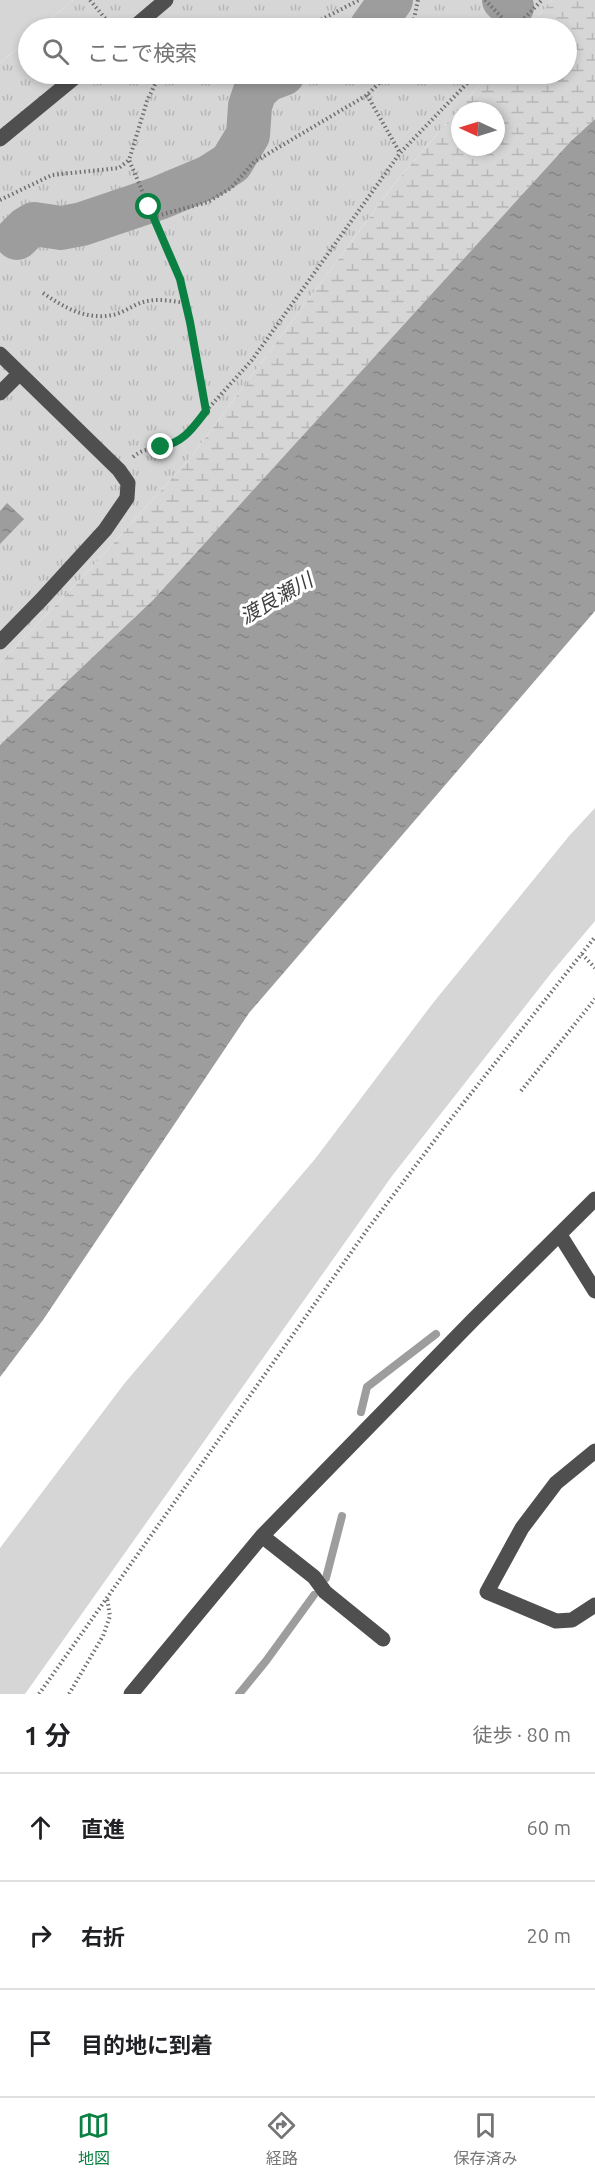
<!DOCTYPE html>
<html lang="ja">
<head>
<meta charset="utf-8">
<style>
  body { margin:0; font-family:Ubuntu,"Noto Sans JP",sans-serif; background:#f6f6f6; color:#202124 }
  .compass { position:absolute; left:451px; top:102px; width:54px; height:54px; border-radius:50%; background:#fff; box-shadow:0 3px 9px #0003; rotate:274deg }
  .stop { position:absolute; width:18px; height:18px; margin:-14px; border:4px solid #0b8043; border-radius:50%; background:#fff }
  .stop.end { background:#0b8043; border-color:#fff; box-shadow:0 2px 6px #0008 }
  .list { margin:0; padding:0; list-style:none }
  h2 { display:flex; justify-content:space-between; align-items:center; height:78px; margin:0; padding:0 24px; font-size:26px }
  h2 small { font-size:20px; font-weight:400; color:#757577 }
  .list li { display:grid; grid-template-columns:39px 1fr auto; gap:18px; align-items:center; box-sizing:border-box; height:108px; padding:0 24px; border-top:2px solid #e0e0e0 }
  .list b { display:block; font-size:22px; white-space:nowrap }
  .list em { font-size:20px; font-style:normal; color:#757577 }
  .icon { flex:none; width:33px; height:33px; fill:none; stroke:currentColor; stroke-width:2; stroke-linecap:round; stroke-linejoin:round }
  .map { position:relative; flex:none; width:595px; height:1694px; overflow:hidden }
  .search { position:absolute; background:#fff; box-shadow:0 3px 9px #0003; left:18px; right:18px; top:18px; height:66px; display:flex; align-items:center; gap:15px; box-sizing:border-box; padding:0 21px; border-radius:33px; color:#757577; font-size:22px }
  .sheet { height:402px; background:#fff }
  nav { display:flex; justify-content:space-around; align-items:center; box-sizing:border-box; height:84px; border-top:2px solid #e0e0e0; background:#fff; font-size:16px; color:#757577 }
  nav a { display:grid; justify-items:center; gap:3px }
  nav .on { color:#0b8043 }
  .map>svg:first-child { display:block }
  .grass { fill:#d6d6d6 }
  .wetland { fill:url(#wetland-marsh); fill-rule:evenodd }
  .park { fill:url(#park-tufts) }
  .water { fill:url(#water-ripples) }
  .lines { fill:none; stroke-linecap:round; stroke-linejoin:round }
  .stream { stroke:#9d9d9d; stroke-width:8 }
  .river { stroke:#9d9d9d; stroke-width:44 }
  .path { stroke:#717171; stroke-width:4; stroke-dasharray:1.5 3; stroke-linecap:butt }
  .minor { stroke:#4f4f4f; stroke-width:15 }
  .route { stroke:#0b8043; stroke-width:8 }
  .labels { text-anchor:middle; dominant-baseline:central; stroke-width:6; stroke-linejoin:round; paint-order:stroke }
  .water-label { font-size:20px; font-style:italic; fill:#3e3e3e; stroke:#fff }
</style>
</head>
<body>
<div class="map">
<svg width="595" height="1694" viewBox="0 0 595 1694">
  <defs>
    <pattern id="wetland-marsh" width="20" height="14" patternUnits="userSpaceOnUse" patternTransform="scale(1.5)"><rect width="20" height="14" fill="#d6d6d6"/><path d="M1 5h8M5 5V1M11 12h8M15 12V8" fill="none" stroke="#b6b6b6"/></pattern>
    <pattern id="park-tufts" width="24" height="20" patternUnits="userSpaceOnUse" patternTransform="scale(1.5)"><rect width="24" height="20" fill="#d6d6d6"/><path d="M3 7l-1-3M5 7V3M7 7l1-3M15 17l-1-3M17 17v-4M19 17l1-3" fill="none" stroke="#b6b6b6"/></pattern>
    <pattern id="water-ripples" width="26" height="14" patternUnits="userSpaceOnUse" patternTransform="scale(1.5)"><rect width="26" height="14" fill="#9d9d9d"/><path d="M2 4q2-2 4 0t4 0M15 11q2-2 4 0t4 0" fill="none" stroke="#858585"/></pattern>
  </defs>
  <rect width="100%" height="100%" fill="#fff"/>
  <!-- grass -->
  <path class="grass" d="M0 0H73L40 28H28V39L0 63Z
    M595 808V921L552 972 392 1176 25 1694H0V1548L124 1384 315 1159 433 1003 569 836Z"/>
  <!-- wetland -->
  <path class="wetland" d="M552 0H595V119L570 142 153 600 0 745V663L91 568 191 457 395 183 489 74H566V28H528ZM460 111H496V147H460Z"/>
  <!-- park -->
  <path class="park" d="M73 0H552L528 28H40Z
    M28 39V74H489L395 183 191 457 91 568 0 663V63Z"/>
  <!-- water -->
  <path class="water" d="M595 119V611L249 1013 43 1320 0 1377V745L153 600 570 142Z
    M7 503 24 519 0 544V511Z"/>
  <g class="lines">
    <!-- stream -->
    <path class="stream" d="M361 1412 367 1387 436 1334
      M326 1578 342 1516
      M239 1694 266 1661 314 1595"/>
    <!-- river -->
    <path class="river" d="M504 0 512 7
      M371 28 391 0
      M17 238 26 229 34 224 61 228 82 224 159 198 209 177 231 163 248 135 250 106 255 91 267 80 283 74"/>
    <!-- path -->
    <path class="path" d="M90 0 113 28
      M485 0 512 28
      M195 28C211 21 229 25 246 28
      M305 28 359 0
      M412 28 418 0
      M515 28 542 0
      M367 95 400 153
      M0 200 52 175 119 168 129 160
      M153 217 208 202 231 188 254 162 367 95 388 74
      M43 293C65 308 85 320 113 315 123 313 133 305 143 302 157 298 172 301 186 303
      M206 411 252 360 400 153 476 74
      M133 457C147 445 160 451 175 444 188 437 197 422 205 411L190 322 180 279 129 160 147 101 160 74
      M582 954 595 968
      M521 1091 595 999
      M39 1694 367 1230 450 1120 595 937
      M69 1694 103 1636 110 1616 107 1598"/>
    <!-- minor -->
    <path class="minor" d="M133 28 166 0
      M0 139 79 74
      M0 354 119 470 128 483 127 498 105 530 41 600 0 642
      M0 393 19 374
      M560 1235 595 1291
      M595 1451 556 1483 522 1528 487 1592 556 1621 572 1620 595 1605
      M262 1536 314 1577 325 1592 383 1639
      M131 1694 262 1536 473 1320 595 1199"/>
  </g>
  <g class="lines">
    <!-- route -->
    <path class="route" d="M149 207 180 279 190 322 206 411C192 429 184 442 161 447"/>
  </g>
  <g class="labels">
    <!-- water labels -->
    <g class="water-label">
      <text transform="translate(276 598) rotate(-30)">渡良瀬川</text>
    </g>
  </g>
</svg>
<svg class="compass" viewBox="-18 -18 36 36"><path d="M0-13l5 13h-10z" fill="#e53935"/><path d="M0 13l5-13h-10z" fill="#757577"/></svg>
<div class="stop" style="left:149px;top:207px"></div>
<div class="stop end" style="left:161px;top:447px"></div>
<div class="search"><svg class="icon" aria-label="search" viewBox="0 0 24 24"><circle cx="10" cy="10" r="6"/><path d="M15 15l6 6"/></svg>ここで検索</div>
</div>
<section class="sheet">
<h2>1 分<small>徒歩 · 80 m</small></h2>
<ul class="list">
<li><svg class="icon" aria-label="ahead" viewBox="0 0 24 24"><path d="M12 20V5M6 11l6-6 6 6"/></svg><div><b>直進</b></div><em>60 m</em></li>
<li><svg class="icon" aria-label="right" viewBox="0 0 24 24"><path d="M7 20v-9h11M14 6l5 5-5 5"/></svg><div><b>右折</b></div><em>20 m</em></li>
<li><svg class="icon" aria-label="arrive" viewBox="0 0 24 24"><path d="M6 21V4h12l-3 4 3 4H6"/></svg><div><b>目的地に到着</b></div></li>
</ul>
</section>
<nav>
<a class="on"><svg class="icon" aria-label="map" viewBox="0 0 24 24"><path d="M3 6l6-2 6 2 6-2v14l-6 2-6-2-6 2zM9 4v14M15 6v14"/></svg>地図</a>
<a><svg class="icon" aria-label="directions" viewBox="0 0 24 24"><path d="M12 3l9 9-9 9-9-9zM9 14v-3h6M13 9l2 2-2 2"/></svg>経路</a>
<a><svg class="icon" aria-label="saved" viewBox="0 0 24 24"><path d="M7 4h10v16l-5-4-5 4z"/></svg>保存済み</a>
</nav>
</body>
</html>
